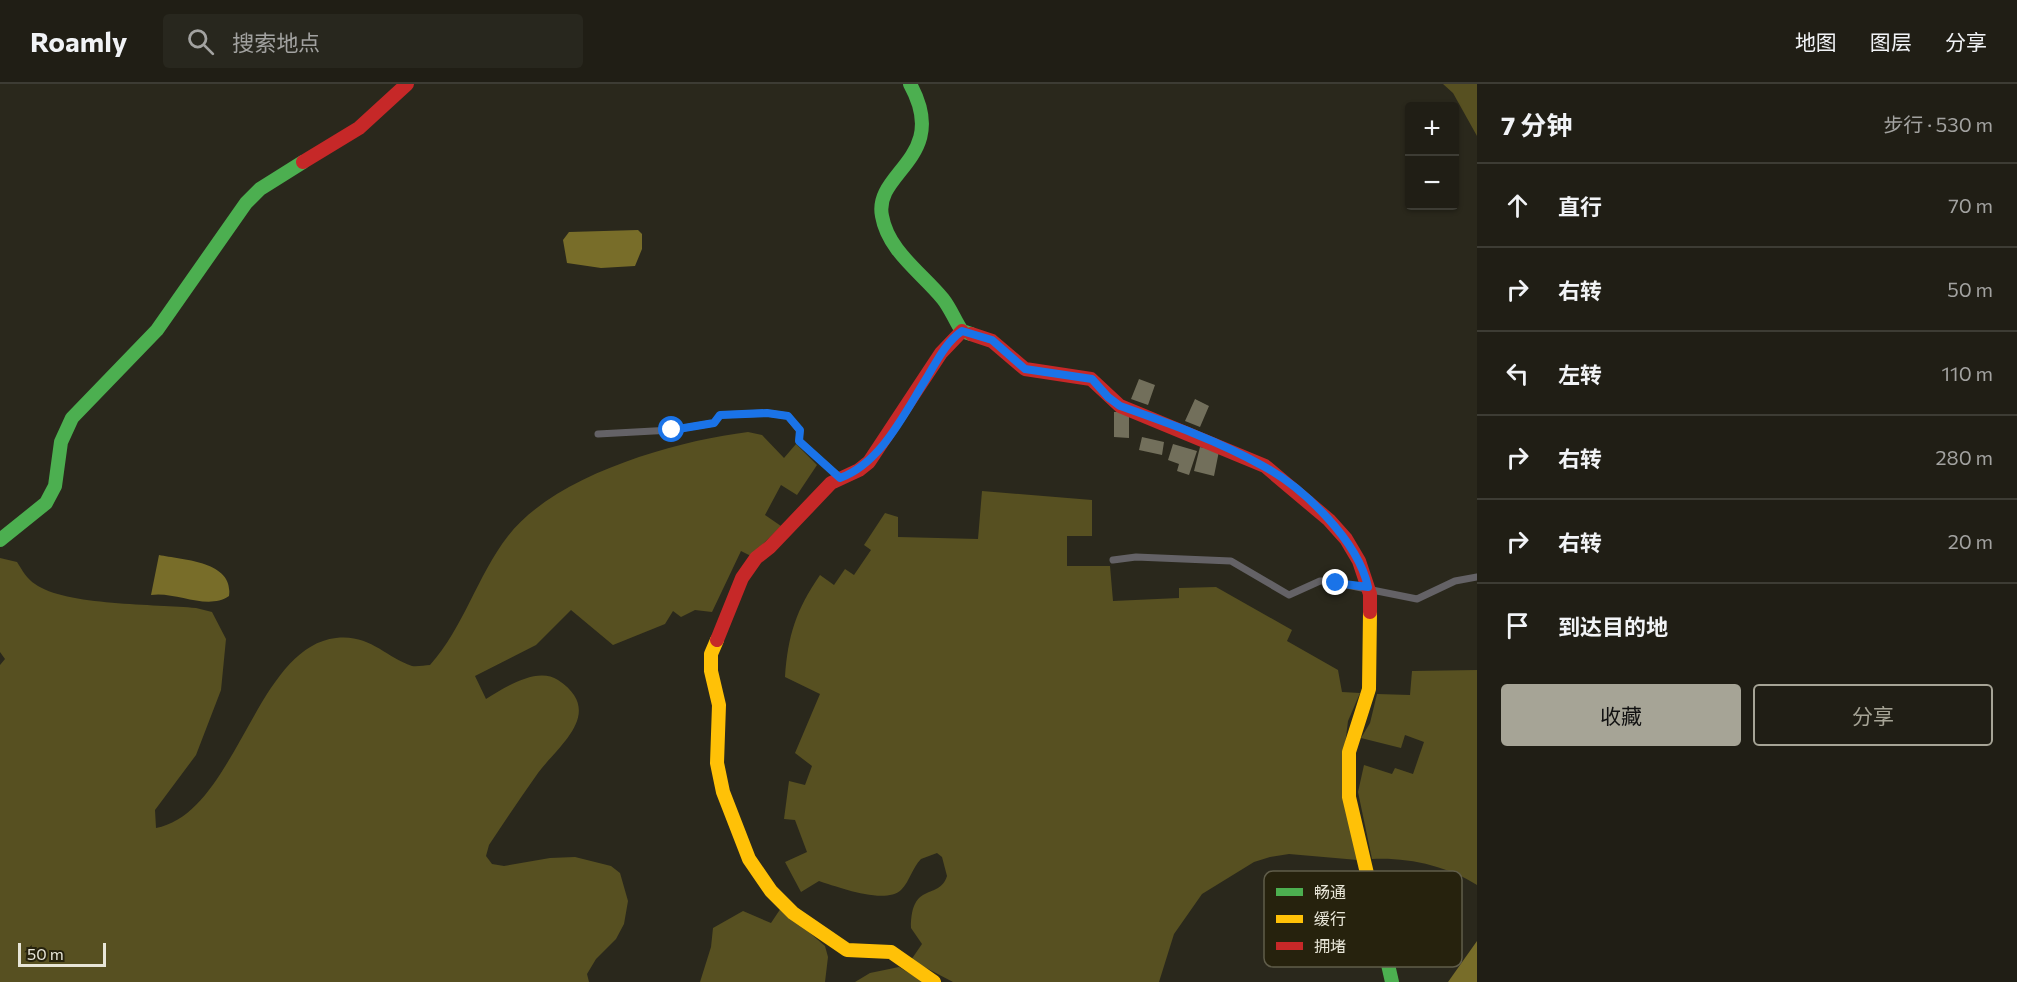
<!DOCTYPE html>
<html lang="zh">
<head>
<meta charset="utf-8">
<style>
  body { margin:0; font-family:Commissioner,"Noto Sans SC",sans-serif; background:#28271e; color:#f1f3f6 }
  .controls { position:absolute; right:18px; top:18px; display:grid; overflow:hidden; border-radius:6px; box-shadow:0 2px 4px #0004 }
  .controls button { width:54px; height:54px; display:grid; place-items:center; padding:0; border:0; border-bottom:2px solid #3d3c34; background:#201e15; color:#f1f3f6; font:30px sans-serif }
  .scale { position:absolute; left:18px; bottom:15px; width:88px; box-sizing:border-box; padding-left:6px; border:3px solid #e8e6d8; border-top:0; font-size:16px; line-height:21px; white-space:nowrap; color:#e8e6d8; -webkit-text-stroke:4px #26220d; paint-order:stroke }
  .stop { position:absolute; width:18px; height:18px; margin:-14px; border:4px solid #1a73e8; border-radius:50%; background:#fff }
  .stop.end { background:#1a73e8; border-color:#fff; box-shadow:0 2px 6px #0008 }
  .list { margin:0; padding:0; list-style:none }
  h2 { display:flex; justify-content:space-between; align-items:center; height:78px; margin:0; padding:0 24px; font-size:26px }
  h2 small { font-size:20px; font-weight:400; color:#a2a2a0 }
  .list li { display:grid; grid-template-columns:39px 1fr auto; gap:18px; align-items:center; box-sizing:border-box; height:84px; padding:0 24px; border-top:2px solid #3d3c34 }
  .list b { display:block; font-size:22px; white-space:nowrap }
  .list em { font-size:20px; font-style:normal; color:#a2a2a0 }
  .actions { display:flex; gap:12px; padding:18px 24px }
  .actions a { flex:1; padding:14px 0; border:2px solid #a6a496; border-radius:6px; text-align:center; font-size:21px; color:#a6a496 }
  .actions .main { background:#a6a496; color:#111 }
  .icon { flex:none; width:33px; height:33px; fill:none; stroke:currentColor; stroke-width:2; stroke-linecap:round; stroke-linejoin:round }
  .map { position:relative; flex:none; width:1477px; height:898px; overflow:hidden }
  header { display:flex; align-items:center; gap:36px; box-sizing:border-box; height:84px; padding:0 30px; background:#201e15; border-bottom:2px solid #3d3c34 }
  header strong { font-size:28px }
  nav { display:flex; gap:33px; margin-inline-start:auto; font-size:21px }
  .search { width:420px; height:54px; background:#28271e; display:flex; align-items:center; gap:15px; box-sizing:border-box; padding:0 21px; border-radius:6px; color:#a2a2a0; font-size:22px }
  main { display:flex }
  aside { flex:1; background:#201e15 }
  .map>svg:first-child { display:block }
  .green { fill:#575021 }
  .water { fill:#786d29 }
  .building { fill:#726f5b }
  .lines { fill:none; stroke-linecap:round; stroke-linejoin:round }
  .lane { stroke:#646266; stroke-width:7 }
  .fast { stroke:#4caf50; stroke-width:14 }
  .slow { stroke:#ffc107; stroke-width:14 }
  .jam { stroke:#c62828; stroke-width:14 }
  .route { stroke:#1a73e8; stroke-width:8 }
  .key { fill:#26220d; stroke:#605d4a; stroke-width:1.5 }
  .key-label { font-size:16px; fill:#e8e6d8 }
</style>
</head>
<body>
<header>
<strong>Roamly</strong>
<div class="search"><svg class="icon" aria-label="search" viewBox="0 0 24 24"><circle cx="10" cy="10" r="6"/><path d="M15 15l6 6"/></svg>搜索地点</div>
<nav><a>地图</a><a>图层</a><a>分享</a></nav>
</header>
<main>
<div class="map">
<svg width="1477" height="898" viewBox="0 0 1477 898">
  <rect width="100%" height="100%" fill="#2a281c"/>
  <!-- green -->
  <path class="green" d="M1443 0H1477V52L1453 9Z
    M748 348 762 351 784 374 796 360 817 381 797 411 781 401 765 431 781 442 751 472 741 467 712 528 695 526 681 533 673 527 665 540 613 561 571 526 536 561 475 592 486 615C504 604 537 582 558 596 606 628 559 661 538 689 521 713 505 737 489 761L486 772 492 780 504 782 550 774 575 773 611 782 620 789 628 817 624 840 616 855 596 875 587 890 589 898H0V581L5 575 0 568V474L17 478C22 486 27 495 35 500 65 522 157 520 196 524L212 528 226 555 221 606 196 671 155 726 156 744C236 729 255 563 336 554 370 550 385 573 412 582 417 583 425 581 430 581 464 543 477 492 508 452 555 391 675 357 748 348Z
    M982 407 1092 416V452H1067V482H1110L1113 517 1179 514V504L1216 503 1292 546 1287 557 1338 586 1342 608 1360 609 1348 637 1343 678 1358 776 1289 770 1270 773 1254 778 1202 810 1174 850 1159 898H953L911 876 922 860 911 844C911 796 939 817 947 792L942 773 937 769 921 775C912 784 910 797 901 806 885 821 838 803 819 797L801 808 785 778 807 768 795 736 784 735 789 697 805 701 812 682 795 669 820 610 785 593C788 551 796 526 820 491L834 501 845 485 854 491 871 466 864 461 885 429 898 433V453L978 455Z
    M1477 586V801C1448 782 1407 773 1372 775L1358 708 1364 681 1392 690 1395 684 1413 690 1424 658 1405 651 1401 664 1361 654 1370 639 1377 610 1410 611 1412 587Z
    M781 824 825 862 828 873 825 898H700L711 863 713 844 743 827 771 839Z
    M899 883 924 898H855L870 889Z"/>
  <!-- water -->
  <path class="water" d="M638 146 642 150V165L635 182 601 184 567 179 563 156 569 148Z
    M159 471C183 476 234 477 229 512 207 527 176 507 151 511Z
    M1477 857V898H1448Z"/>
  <!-- building -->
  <path class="building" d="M1139 295 1155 301 1148 321 1131 315Z
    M1195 315 1209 322 1200 343 1185 337Z
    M1114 328H1129V354L1114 353Z
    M1142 353 1164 358 1162 371 1139 366Z
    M1173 360 1197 367 1189 391 1177 387 1179 380 1168 376Z
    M1200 363 1219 367 1214 392 1194 387Z"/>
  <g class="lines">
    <!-- lane -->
    <path class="lane" d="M598 350 672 346 714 339 720 331 767 329 788 332 800 347 799 357 838 392
      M1113 476 1136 473 1231 477 1289 511 1320 497H1327L1417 515 1455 497 1477 493"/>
    <!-- fast -->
    <path class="fast" d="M910 0C951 74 873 88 882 132 888 167 922 189 943 215 951 225 955 237 962 247L971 250
      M0 456 46 419 55 402 61 358 72 334 157 246 246 119 260 105 303 78
      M1373 815 1392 898"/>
    <!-- slow -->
    <path class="slow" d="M1370 528 1369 605 1349 668V713L1373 815
      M717 556 711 570V587L719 621 717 679 723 708 749 775 771 807 793 829 847 866 891 868 934 898"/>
    <!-- jam -->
    <path class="jam" d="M303 78 359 44 407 0
      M971 250 992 257 1025 285 1091 295 1120 322 1265 382 1329 436 1346 455 1359 477 1370 510V528
      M717 556 742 494 756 474 770 463 831 399 859 386 869 378 941 269 962 247"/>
  </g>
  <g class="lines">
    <!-- route -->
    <path class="route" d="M672 346 714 339 720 331 767 329 788 332 800 346 799 357 840 394C881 379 904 330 926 295 937 277 945 259 962 247L992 256 1025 285 1092 295 1108 313 1120 322C1168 339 1219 357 1263 382 1304 404 1358 457 1368 503L1336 499"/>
  </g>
  <!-- legend -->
  <rect x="1264" y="787" width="198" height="96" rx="9" class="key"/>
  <rect x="1276" y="804" width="27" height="8" fill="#4caf50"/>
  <rect x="1276" y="831" width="27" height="8" fill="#ffc107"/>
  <rect x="1276" y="858" width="27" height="8" fill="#c62828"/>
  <g class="key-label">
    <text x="1314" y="814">畅通</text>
    <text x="1314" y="841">缓行</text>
    <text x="1314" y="868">拥堵</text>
  </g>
</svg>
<div class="controls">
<button>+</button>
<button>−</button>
</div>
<div class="scale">50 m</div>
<div class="stop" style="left:672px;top:346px"></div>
<div class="stop end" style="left:1336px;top:499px"></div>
</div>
<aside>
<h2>7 分钟<small>步行 · 530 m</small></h2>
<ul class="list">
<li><svg class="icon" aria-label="ahead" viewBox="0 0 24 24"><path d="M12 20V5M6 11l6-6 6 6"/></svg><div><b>直行</b></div><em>70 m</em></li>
<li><svg class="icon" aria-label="right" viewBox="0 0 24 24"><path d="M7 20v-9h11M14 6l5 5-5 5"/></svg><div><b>右转</b></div><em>50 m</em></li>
<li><svg class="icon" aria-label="left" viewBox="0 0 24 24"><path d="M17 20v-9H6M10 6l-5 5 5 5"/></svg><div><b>左转</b></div><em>110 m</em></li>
<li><svg class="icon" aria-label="right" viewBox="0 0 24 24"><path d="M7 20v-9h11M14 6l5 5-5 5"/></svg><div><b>右转</b></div><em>280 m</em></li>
<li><svg class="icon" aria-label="right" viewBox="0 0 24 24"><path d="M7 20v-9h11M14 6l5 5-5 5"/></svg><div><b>右转</b></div><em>20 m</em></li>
<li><svg class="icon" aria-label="arrive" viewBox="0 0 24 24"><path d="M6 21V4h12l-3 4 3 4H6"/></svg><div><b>到达目的地</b></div></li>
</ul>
<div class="actions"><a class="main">收藏</a><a>分享</a></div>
</aside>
</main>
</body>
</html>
